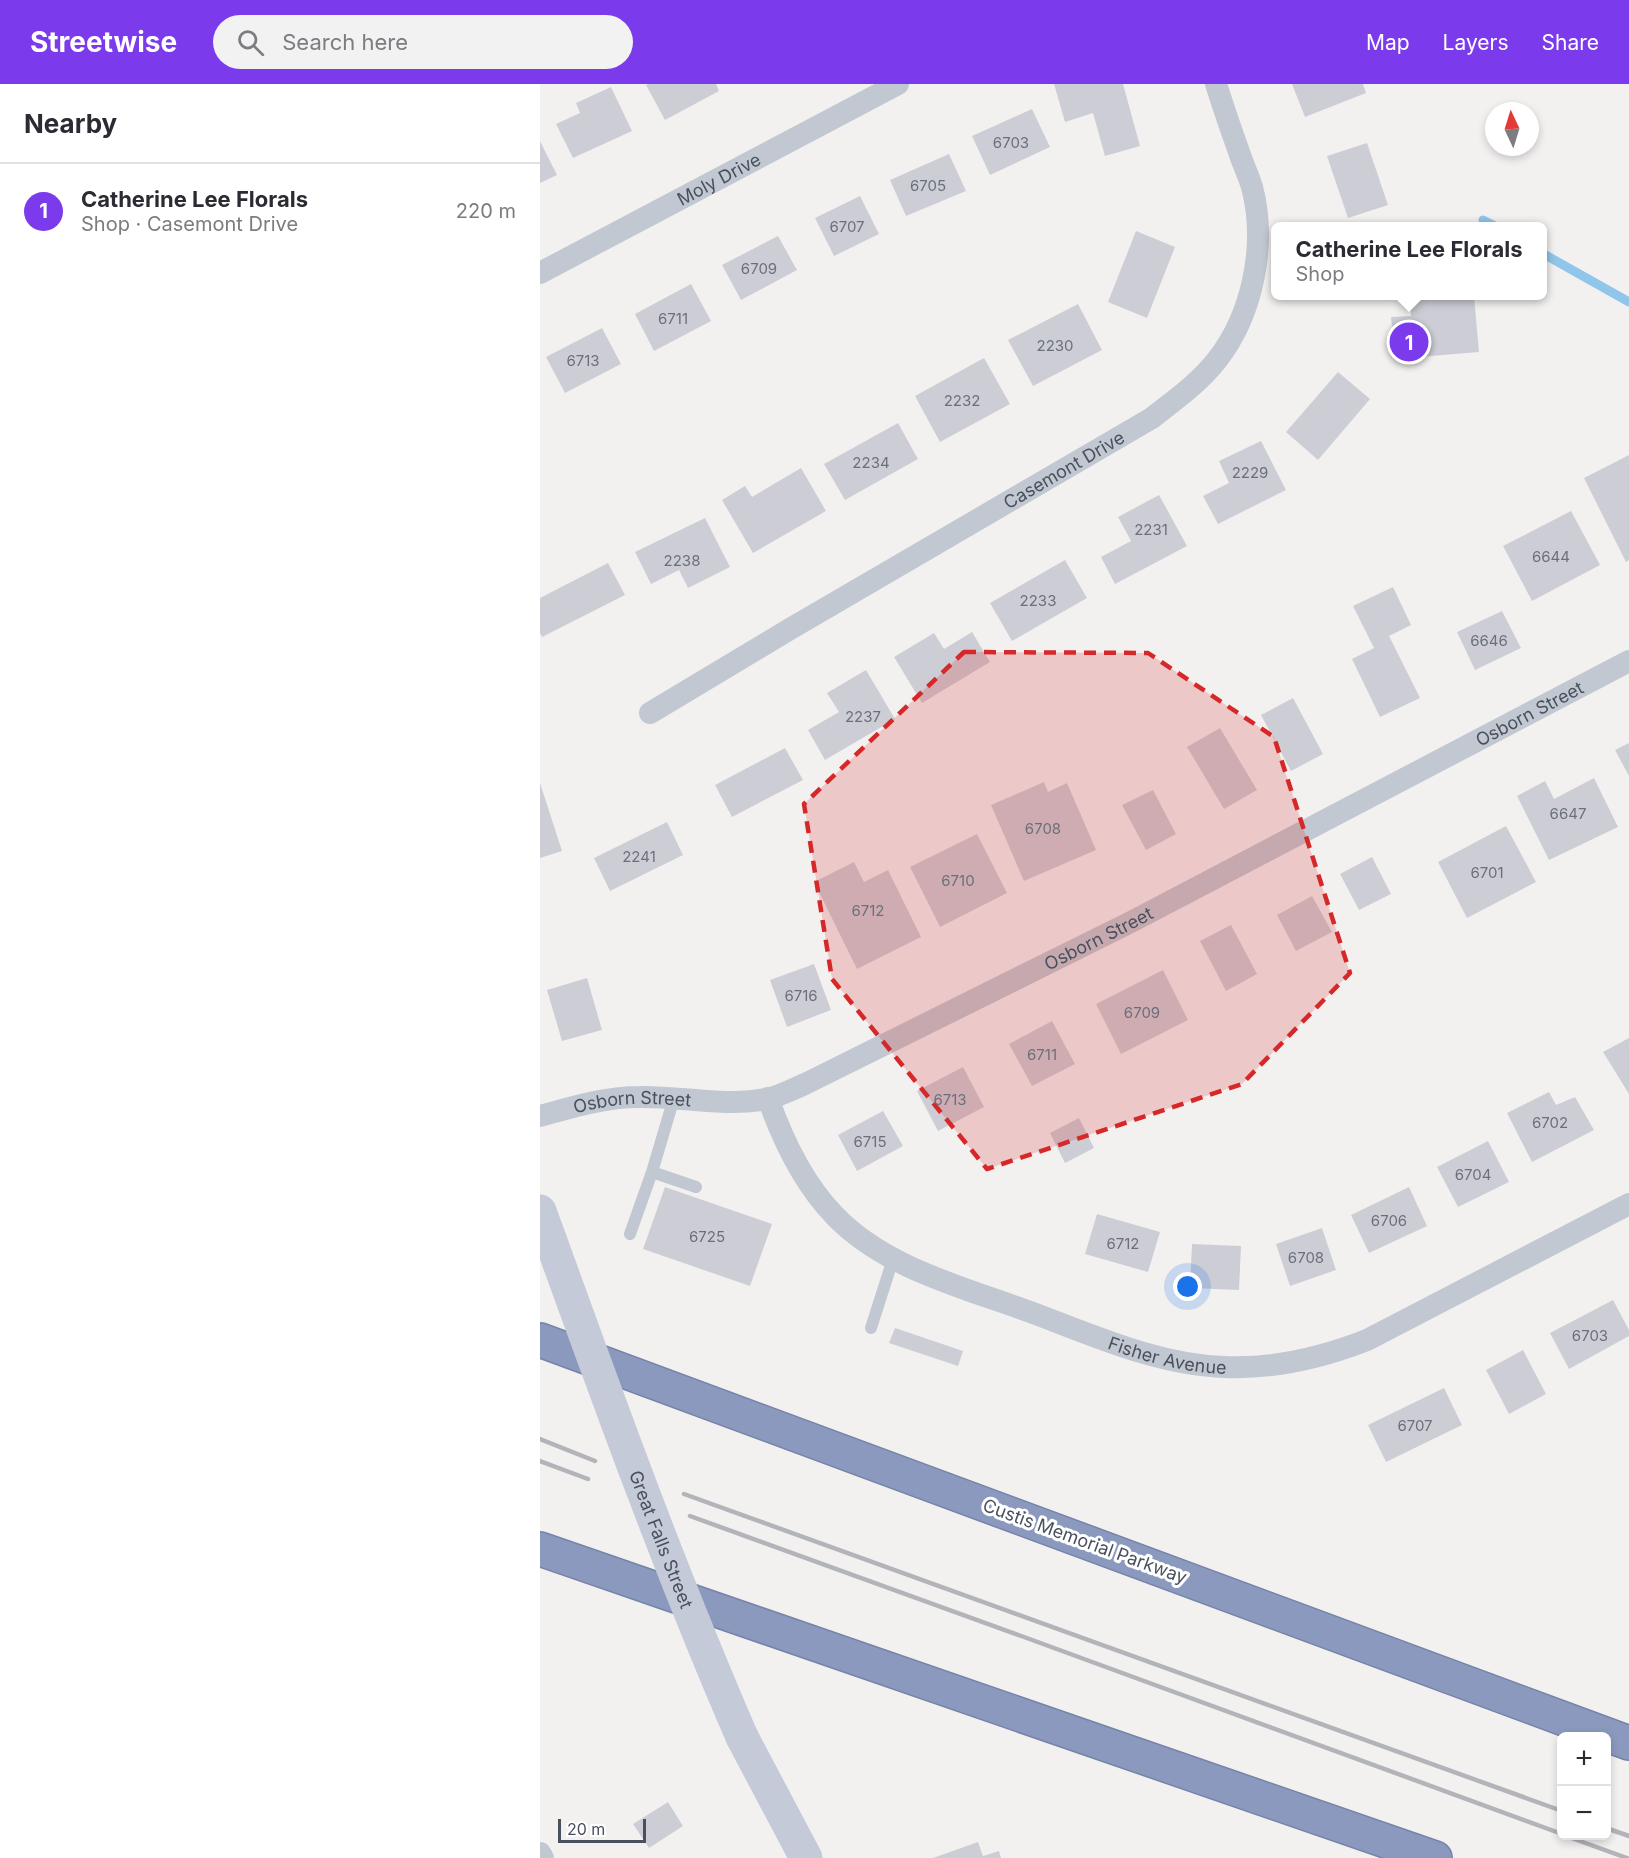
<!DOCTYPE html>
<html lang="en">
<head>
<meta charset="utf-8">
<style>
  body { margin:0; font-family:Inter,sans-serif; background:#f2f2f3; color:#2b2b33 }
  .controls { position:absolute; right:18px; bottom:18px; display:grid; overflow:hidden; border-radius:9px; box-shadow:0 3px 9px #0003 }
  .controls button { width:54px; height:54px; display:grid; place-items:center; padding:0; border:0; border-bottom:2px solid #e1e1e2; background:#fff; color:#2b2b33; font:30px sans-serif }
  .compass { position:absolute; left:945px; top:18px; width:54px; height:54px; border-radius:50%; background:#fff; box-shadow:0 3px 9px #0003; rotate:356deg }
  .scale { position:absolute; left:18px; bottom:15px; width:88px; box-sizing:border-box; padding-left:6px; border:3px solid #49505d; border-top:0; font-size:16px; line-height:21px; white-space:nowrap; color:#49505d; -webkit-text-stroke:4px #fff; paint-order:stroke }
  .you { position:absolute; left:648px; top:1203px; width:21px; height:21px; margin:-15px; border:4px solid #fff; border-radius:50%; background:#1a73e8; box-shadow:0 0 0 9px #1a73e833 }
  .badge { display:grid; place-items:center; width:39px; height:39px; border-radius:50%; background:#7c3aed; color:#fff; font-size:20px; font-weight:700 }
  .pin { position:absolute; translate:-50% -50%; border:3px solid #fff; box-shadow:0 2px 6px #0006 }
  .popup { position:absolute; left:731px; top:138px; width:276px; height:78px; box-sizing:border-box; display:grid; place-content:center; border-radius:9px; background:#fff; filter:drop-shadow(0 2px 4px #0005); font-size:20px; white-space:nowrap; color:#7c7c81 }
  .popup b { font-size:22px; color:#2b2b33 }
  .popup::after { content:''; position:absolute; left:50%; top:100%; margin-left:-12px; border:12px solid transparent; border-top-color:#fff }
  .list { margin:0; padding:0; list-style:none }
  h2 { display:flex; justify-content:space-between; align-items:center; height:78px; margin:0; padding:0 24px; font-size:26px }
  h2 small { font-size:20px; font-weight:400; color:#7c7c81 }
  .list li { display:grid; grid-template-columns:39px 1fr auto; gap:18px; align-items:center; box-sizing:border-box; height:96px; padding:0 24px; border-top:2px solid #e1e1e2 }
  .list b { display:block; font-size:22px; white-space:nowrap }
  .list p { margin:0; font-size:20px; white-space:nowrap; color:#7c7c81 }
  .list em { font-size:20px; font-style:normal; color:#7c7c81 }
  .icon { flex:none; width:33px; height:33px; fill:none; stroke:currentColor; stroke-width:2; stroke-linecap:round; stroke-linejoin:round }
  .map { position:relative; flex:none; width:1089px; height:1774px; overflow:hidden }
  header { display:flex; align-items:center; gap:36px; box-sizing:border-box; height:84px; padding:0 30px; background:#7c3aed; color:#fff }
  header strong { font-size:28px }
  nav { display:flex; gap:33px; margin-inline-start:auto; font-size:21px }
  .search { width:420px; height:54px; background:#f2f2f3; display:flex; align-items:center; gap:15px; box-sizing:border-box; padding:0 21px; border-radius:33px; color:#7c7c81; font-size:22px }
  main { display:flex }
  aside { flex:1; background:#fff }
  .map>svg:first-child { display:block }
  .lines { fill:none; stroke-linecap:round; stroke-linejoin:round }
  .stream { stroke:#90c6e9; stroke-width:9 }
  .building { fill:#cdced5 }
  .highway-casing { stroke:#7584a8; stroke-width:36 }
  .lane { stroke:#c2c8d1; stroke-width:12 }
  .street { stroke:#c2c8d1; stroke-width:22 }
  .secondary { stroke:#c4cad8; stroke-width:33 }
  .highway { stroke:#8a99bd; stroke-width:33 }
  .rail { stroke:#b3b4ba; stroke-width:4.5 }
  .secondary-bridge { stroke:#c4cad8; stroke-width:33 }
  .marked { fill:#d62828; fill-opacity:0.2; stroke:#d62828; stroke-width:4.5; stroke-dasharray:12 8; stroke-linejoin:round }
  .labels { text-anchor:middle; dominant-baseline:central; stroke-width:6; stroke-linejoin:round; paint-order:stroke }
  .number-label { font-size:15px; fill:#6a707b }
  .street-label { font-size:18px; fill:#49505d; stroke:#fff }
</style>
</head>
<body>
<header>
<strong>Streetwise</strong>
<div class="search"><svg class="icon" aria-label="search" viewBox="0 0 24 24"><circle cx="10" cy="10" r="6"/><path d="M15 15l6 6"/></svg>Search here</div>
<nav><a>Map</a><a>Layers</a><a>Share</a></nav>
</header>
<main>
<aside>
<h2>Nearby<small></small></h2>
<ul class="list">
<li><span class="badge">1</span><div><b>Catherine Lee Florals</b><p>Shop · Casemont Drive</p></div><em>220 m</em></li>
</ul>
</aside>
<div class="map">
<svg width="1089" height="1774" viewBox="0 0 1089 1774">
  <rect width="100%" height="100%" fill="#f3f1f0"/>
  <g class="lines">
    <!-- stream -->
    <path class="stream" d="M943 136 955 142
      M1002 169 1089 218"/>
  </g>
  <!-- building -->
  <path class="building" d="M108 0H176L179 7 125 36 106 1Z
    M514 0H583L600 62 565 72 553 29 525 38Z
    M752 0H823L826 9 765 33Z
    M71 3 92 47 33 74 16 40 40 29 36 19Z
    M492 25 510 63 450 91 432 52Z
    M0 57 17 91 0 99Z
    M827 59 848 121 808 134 787 72Z
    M409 70 426 107 366 132 350 96Z
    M320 112 339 150 294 172 275 134Z
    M596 147 635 163 607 234 568 218Z
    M238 152 257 186 201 216 182 181Z
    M151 200 171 237 114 267 95 230Z
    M869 212H934L939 268 855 275 851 233 871 232Z
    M538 220 562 266 493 302 468 256Z
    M62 244 81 280 25 309 6 273Z
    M444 274 470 320 400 358 375 312Z
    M798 288 830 315 778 376 746 348Z
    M358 339 378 375 305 416 284 380Z
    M721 357 746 406 678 440 663 412 689 399 679 377Z
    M1089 371V476L1086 478 1044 394Z
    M261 384 286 427 213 469 182 416 205 402 212 413Z
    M619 411 647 462 575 500 561 473 591 457 578 433Z
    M1031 427 1060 481 992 517 963 462Z
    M165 434 190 483 148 504 139 486 111 500 95 468Z
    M525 476 547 514 472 557 450 519Z
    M68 479 85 511 2 553 0 549V514Z
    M853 503 871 541 849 552 880 614 840 633 812 575 834 564 813 522Z
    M962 527 981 564 935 586 917 548Z
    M432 548 450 578 382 619 354 573 394 549 404 565Z
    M326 586 355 635 285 676 268 646 299 628 287 609Z
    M753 614 783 670 751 687 721 631Z
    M680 644 717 706 684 725 647 663Z
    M1089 659V692L1075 666Z
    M245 664 263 696 192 733 175 701Z
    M1054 694 1078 743 1009 776 977 712 1005 697 1014 715Z
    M504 698 508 708 527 699 556 766 484 797 451 721Z
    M0 699 22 767 0 774Z
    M613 706 636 750 606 766 582 721Z
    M127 738 143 771 70 807 54 774Z
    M966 742 996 798 927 834 898 778Z
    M437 750 467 809 400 843 370 783Z
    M832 773 851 810 819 826 800 790Z
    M314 778 324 798 348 786 381 853 317 885 274 798Z
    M772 812 792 848 756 867 737 831Z
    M691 841 717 890 686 907 660 857Z
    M274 880 291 926 247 943 230 896Z
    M623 886 648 936 581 970 556 920Z
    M47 894 62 946 22 957 7 906Z
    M512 937 535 980 492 1002 469 960Z
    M1089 954V1010L1063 968Z
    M423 983 444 1023 398 1047 377 1007Z
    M1009 1008 1016 1021 1035 1013 1054 1046 992 1078 967 1029Z
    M343 1027 363 1062 317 1087 298 1051Z
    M539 1034 554 1064 525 1079 510 1049Z
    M948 1057 969 1098 918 1123 897 1083Z
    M125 1103 232 1140 210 1202 103 1165Z
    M869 1103 887 1142 829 1169 811 1131Z
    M557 1130 620 1148 608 1188 545 1170Z
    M782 1144 796 1186 750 1202 736 1160Z
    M652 1160 701 1162 699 1206 650 1204Z
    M1073 1216 1089 1246V1252L1029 1285 1010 1249Z
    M355 1244 423 1267 418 1282 349 1259Z
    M983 1266 1006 1310 969 1330 946 1286Z
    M904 1304 922 1341 846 1378 828 1341Z
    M128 1718 143 1742 109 1764 93 1740Z
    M438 1758 443 1772 459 1767 461 1774H393Z"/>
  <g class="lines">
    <defs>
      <path id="highway" d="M0 1256 1089 1659
        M0 1465 895 1774"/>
    </defs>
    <!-- highway casing -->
    <use href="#highway" class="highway-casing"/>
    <!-- lane -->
    <path class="lane" d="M112 1088 156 1103
      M90 1150 112 1088 134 1014
      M331 1244 353 1175"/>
    <!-- street -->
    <g class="street">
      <path id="s1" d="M0 189 358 0"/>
      <path id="s2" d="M110 629 250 545 612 334C635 316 659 299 677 276 713 230 727 160 712 103 708 90 702 78 698 65 690 43 683 22 676 0"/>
      <path id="s3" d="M228 1014C243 1057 263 1099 295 1132 346 1185 426 1204 493 1229 555 1252 618 1281 685 1283 734 1285 781 1274 827 1256L1089 1120"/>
      <path id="s4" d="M0 1032C32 1023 65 1013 99 1013 142 1012 184 1023 227 1015 240 1012 253 1005 265 1000L591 838 1089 577"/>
      <path d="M0 1769 3 1774"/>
    </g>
    <!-- secondary -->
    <path class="secondary" d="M202 1653 266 1774"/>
    <!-- highway -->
    <use href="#highway" class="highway"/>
    <!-- rail -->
    <path class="rail" d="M0 1355 55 1377
      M0 1377 48 1395
      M144 1410 1022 1727
      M150 1432 484 1553 1022 1750
      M1066 1744 1089 1752
      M1026 1752 1087 1774"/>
    <!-- secondary-bridge -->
    <path class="secondary-bridge" id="s5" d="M0 1127C64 1304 127 1480 202 1653"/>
  </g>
  <!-- marked area -->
  <path class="marked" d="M424 568 608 569 734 653 810 889 702 1000 447 1085 292 895 264 720Z"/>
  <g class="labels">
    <!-- number labels -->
    <g class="number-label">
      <text x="471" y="58">6703</text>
      <text x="388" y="101">6705</text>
      <text x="307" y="142">6707</text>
      <text x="219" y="184">6709</text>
      <text x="133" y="234">6711</text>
      <text x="515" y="261">2230</text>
      <text x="43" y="276">6713</text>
      <text x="422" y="316">2232</text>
      <text x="331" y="378">2234</text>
      <text x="710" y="388">2229</text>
      <text x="611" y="445">2231</text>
      <text x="1011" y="472">6644</text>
      <text x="142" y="476">2238</text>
      <text x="498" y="516">2233</text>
      <text x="949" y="556">6646</text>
      <text x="323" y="632">2237</text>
      <text x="1028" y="729">6647</text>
      <text x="503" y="744">6708</text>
      <text x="99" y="772">2241</text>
      <text x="947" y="788">6701</text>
      <text x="418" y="796">6710</text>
      <text x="328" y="826">6712</text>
      <text x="261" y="911">6716</text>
      <text x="602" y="928">6709</text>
      <text x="502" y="970">6711</text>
      <text x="410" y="1015">6713</text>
      <text x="1010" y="1038">6702</text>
      <text x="330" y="1057">6715</text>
      <text x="933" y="1090">6704</text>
      <text x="849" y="1136">6706</text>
      <text x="167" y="1152">6725</text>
      <text x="583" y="1159">6712</text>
      <text x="766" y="1173">6708</text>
      <text x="1050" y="1251">6703</text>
      <text x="875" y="1341">6707</text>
    </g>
    <!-- street labels -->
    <g class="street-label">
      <text stroke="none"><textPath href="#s1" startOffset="202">Moly Drive</textPath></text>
      <text stroke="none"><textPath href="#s2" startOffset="480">Casemont Drive</textPath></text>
      <text stroke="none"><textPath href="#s4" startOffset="1084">Osborn Street</textPath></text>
      <text stroke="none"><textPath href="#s4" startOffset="598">Osborn Street</textPath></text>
      <text stroke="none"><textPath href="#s4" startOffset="94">Osborn Street</textPath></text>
      <text stroke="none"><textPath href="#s3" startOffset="501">Fisher Avenue</textPath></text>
      <text stroke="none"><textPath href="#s5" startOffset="350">Great Falls Street</textPath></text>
      <text transform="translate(545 1457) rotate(20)">Custis Memorial Parkway</text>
    </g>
  </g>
</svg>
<div class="controls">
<button>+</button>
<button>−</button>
</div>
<svg class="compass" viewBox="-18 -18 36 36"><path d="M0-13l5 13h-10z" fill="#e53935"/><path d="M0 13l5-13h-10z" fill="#7c7c81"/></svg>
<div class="scale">20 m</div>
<div class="you"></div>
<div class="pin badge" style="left:869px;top:258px">1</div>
<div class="popup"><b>Catherine Lee Florals</b>Shop</div>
</div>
</main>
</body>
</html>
